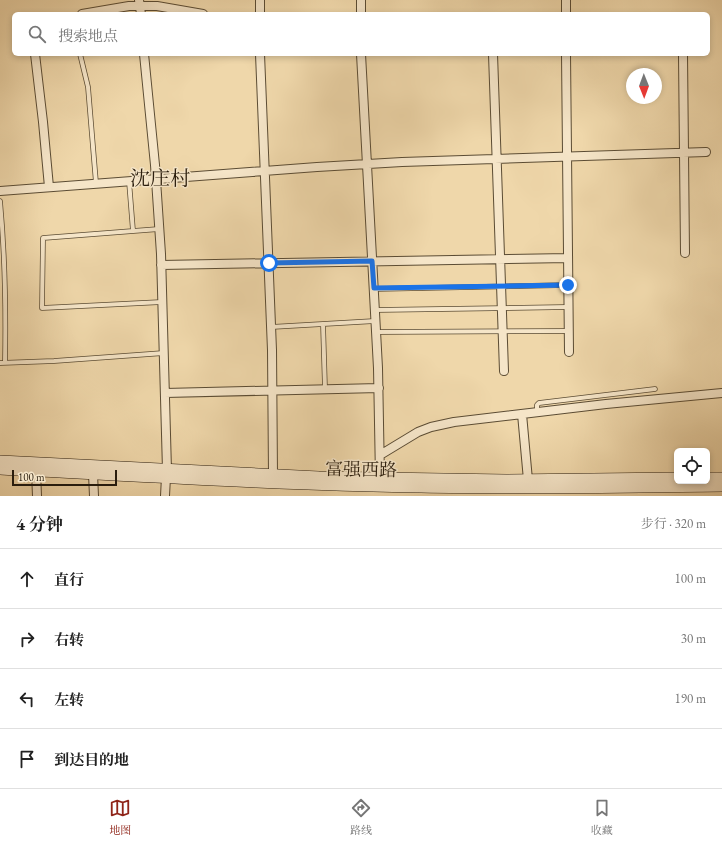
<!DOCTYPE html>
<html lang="zh">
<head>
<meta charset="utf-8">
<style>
  body { margin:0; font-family:"EB Garamond","Noto Serif SC",serif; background:#f6f6f6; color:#222 }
  .controls { position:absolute; right:12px; bottom:12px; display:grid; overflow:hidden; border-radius:6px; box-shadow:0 2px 6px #0003 }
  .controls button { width:36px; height:36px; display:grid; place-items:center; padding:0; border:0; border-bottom:1px solid #e0e0e0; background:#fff; color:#222; font:20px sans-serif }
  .compass { position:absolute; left:626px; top:68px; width:36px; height:36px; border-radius:50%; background:#fff; box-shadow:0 2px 6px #0003; rotate:179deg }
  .scale { position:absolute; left:12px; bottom:10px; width:105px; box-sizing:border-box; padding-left:4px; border:2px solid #2a1d0d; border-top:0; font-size:11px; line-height:14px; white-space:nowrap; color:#2a1d0d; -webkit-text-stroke:3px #f5e5c8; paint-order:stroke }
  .stop { position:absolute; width:12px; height:12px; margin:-9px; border:3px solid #1a73e8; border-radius:50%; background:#fff }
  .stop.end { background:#1a73e8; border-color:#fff; box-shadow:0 1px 4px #0008 }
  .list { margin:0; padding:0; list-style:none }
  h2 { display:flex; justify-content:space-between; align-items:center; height:52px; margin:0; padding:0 16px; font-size:17px }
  h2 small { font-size:13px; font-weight:400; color:#767676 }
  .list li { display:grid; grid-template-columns:26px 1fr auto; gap:12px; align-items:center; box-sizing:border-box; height:60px; padding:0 16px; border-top:1px solid #e0e0e0 }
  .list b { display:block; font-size:15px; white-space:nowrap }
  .list em { font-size:13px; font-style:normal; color:#767676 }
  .icon { flex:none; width:22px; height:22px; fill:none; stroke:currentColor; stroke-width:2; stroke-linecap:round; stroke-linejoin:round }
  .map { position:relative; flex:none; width:722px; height:496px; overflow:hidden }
  .search { position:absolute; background:#fff; box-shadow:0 2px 6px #0003; left:12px; right:12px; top:12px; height:44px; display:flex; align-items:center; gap:10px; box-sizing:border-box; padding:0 14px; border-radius:6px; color:#767676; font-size:15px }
  .sheet { height:292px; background:#fff }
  nav { display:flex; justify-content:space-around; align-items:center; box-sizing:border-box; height:56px; border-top:1px solid #e0e0e0; background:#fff; font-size:11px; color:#767676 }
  nav a { display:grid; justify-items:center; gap:2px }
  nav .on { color:#8f2418 }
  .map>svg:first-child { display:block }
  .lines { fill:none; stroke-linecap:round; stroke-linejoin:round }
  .service-casing { stroke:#5b4c34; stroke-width:5.5 }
  .minor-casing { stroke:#5b4c34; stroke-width:10 }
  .secondary-casing { stroke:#2a1d0d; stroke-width:12 }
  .service { stroke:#f5e5c8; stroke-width:4 }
  .minor { stroke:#f5e5c8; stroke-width:8 }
  .secondary { stroke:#f5e5c8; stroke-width:11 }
  .route { stroke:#1a73e8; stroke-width:5 }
  .labels { text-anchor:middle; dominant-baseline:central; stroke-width:3; stroke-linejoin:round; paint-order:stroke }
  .street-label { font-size:18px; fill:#2a1d0d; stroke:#f5e5c8 }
  .quarter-label { font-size:20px; fill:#2a1d0d; stroke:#f5e5c8 }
</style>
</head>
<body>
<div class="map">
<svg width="722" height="496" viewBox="0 0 722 496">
  <rect width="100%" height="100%" fill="#efd7aa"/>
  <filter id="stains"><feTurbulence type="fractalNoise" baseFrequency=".005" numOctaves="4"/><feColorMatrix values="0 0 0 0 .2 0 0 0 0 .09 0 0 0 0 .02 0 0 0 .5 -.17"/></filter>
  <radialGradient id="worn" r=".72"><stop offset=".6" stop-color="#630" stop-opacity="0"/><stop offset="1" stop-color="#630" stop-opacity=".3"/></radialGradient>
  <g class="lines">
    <defs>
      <path id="service" d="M80 54 88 87 96 183
        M129 181 133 231
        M0 201C5 255 6 309 5 363
        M159 229 43 238 42 308 162 302
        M374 289 568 285
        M375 310 568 307
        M323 324 325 389
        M271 327 375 321
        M376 332 568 331
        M0 363 54 361 164 353
        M537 412V405L539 403 655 389"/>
      <path id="minor" d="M139 0 141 14
        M566 0V14
        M82 14 129 6H157L203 14
        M260 14V0
        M361 14V0
        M35 54 43 122 49 187
        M144 54 155 165 161 254 167 470
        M260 54 272 350 273 475
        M361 54 378 368 380 478
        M493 54 504 371
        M566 54 569 352
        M683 54 685 253
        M0 191 317 167 402 162 706 152
        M161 265 568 258
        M165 393 379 388
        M522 414 528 480
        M380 455 418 432 431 427 454 422 606 404 722 393
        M36 471 37 496
        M93 474 94 496
        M165 496 166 477"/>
      <path id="secondary" d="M0 461 319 477 506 480 677 478
        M0 469C140 476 280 485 421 487 521 489 622 487 722 486
        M707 478H722"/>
    </defs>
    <!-- service casing -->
    <use href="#service" class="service-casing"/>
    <!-- minor casing -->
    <use href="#minor" class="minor-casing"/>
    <!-- secondary casing -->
    <use href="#secondary" class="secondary-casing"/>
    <!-- service -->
    <use href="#service" class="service"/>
    <!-- minor -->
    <use href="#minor" class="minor"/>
    <!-- secondary -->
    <use href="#secondary" class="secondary"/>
  </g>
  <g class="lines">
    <!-- route -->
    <path class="route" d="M269 263 372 261 374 288 568 285"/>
  </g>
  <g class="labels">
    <!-- street labels -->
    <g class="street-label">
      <text transform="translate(361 469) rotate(1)">富强西路</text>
    </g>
    <!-- quarter labels -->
    <g class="quarter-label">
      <text x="160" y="178">沈庄村</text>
    </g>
  </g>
  <rect width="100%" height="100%" filter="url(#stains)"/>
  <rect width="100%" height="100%" fill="url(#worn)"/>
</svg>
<div class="controls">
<button><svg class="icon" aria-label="locate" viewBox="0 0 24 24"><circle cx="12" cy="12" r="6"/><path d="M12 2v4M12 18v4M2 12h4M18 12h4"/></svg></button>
</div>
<svg class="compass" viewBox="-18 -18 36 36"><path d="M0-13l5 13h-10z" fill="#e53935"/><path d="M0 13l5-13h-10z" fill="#767676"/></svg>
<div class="scale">100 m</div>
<div class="stop" style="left:269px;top:263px"></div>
<div class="stop end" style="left:568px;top:285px"></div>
<div class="search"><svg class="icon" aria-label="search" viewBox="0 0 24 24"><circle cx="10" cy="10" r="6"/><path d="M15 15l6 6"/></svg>搜索地点</div>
</div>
<section class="sheet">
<h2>4 分钟<small>步行 · 320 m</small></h2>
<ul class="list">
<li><svg class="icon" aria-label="ahead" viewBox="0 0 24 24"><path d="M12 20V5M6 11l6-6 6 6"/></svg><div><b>直行</b></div><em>100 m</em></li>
<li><svg class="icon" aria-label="right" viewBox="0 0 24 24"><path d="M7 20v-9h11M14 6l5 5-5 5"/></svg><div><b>右转</b></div><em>30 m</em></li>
<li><svg class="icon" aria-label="left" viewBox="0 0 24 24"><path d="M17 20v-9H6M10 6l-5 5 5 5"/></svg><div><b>左转</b></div><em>190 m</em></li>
<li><svg class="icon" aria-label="arrive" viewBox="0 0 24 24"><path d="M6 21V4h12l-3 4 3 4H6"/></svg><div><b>到达目的地</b></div></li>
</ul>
</section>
<nav>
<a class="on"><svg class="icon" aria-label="map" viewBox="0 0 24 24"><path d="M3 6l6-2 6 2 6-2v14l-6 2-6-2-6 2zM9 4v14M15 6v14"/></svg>地图</a>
<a><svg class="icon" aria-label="directions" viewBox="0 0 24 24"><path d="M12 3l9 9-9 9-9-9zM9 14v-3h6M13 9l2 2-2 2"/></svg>路线</a>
<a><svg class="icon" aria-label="saved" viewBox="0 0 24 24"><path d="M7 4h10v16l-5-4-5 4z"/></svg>收藏</a>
</nav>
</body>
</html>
